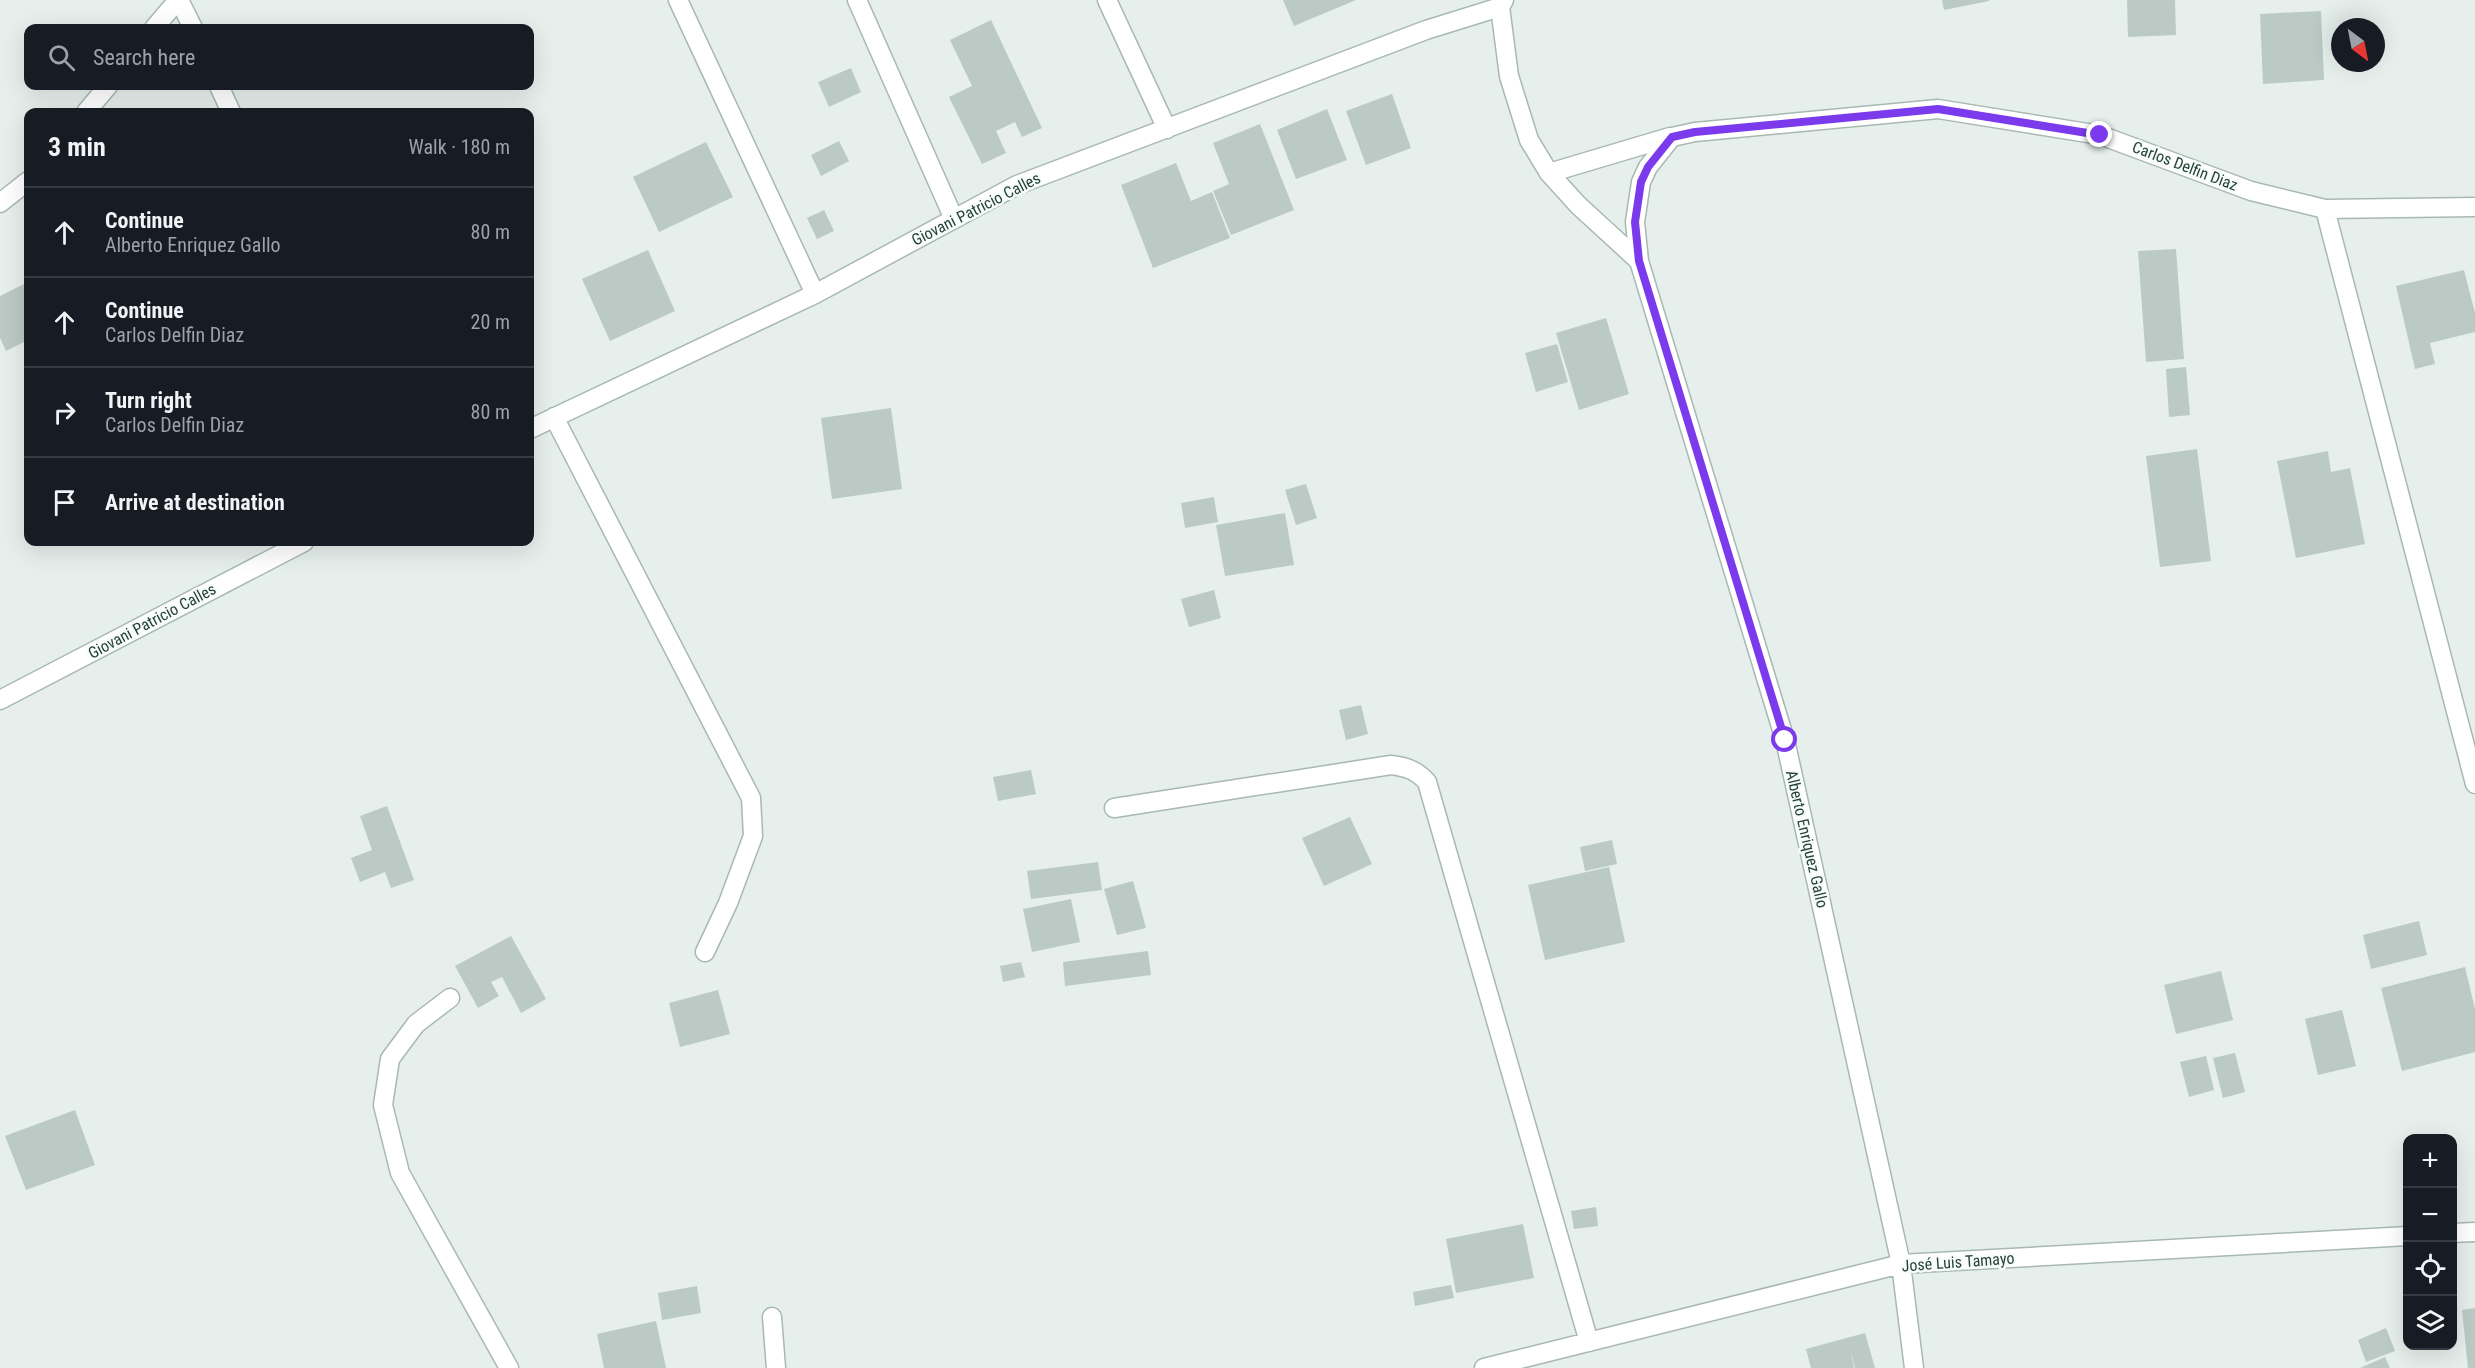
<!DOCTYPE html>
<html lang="en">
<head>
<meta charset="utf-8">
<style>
  body { margin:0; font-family:"Roboto Condensed",sans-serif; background:#242831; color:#f1f3f6 }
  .controls { position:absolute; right:18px; bottom:18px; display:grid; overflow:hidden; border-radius:12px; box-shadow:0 6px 24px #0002 }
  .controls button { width:54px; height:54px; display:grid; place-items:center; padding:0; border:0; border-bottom:2px solid #363941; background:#171b24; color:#f1f3f6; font:30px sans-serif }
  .compass { position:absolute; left:2331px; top:18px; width:54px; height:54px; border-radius:50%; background:#171b24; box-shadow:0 6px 24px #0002; rotate:148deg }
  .stop { position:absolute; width:18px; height:18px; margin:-14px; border:4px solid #7c3aed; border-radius:50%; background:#fff }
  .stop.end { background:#7c3aed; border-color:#fff; box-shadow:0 2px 6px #0008 }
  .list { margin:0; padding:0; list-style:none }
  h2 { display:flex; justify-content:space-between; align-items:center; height:78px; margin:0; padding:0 24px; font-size:26px }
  h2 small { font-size:20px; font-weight:400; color:#9ea1a6 }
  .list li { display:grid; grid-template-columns:39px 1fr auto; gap:18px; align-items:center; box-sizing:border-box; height:90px; padding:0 24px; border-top:2px solid #363941 }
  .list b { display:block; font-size:22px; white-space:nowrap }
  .list p { margin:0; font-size:20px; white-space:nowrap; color:#9ea1a6 }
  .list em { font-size:20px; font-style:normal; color:#9ea1a6 }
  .icon { flex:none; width:33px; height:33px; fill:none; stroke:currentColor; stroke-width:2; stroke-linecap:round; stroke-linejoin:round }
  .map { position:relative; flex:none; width:2475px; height:1368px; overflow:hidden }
  .search { position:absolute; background:#171b24; box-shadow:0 6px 24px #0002; left:24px; top:24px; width:510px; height:66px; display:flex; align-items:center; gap:15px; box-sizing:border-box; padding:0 21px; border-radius:12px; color:#9ea1a6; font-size:22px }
  .panel { position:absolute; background:#171b24; box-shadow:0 6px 24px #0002; left:24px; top:108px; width:510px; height:438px; border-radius:12px }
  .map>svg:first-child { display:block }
  .building { fill:#bbcac4 }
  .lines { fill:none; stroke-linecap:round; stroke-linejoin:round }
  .minor-casing { stroke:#a8b8b2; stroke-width:21 }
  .minor { stroke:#fff; stroke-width:18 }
  .route { stroke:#7c3aed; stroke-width:8 }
  .labels { text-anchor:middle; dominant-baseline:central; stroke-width:5; stroke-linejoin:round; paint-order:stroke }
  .street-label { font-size:16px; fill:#24423a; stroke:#f7fbf9 }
</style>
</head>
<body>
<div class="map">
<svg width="2475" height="1368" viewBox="0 0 2475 1368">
  <rect width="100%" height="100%" fill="#e6efeb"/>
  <!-- building -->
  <path class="building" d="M1283 0H1356L1294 26Z
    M1942 0H1989V1L1944 10Z
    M2127 0H2175L2176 35 2128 37Z
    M2321 11 2324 80 2263 84 2260 14Z
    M991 20 1042 128 1022 137 1015 122 996 131 1006 153 982 164 949 97 972 86 950 40Z
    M851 68 861 92 829 107 818 82Z
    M1392 94 1411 148 1366 165 1346 111Z
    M1327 109 1347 160 1296 179 1277 130Z
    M1260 124 1294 210 1231 235 1213 191 1229 184 1213 143Z
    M839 141 849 161 821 176 811 155Z
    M706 142 733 197 659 232 633 177Z
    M1176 163 1191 201 1212 192 1230 238 1153 268 1121 185Z
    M824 210 834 231 817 239 807 218Z
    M2176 249 2184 359 2146 362 2138 251Z
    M648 250 675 311 610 341 582 279Z
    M2464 270 2475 313V332L2430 343 2435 364 2415 369 2396 286Z
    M28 282V340L6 351 0 338V296Z
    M1606 318 1629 394 1579 410 1556 333Z
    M1557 344 1568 382 1536 392 1525 353Z
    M2186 367 2190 415 2169 417 2166 369Z
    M891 408 902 489 832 499 821 418Z
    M2197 449 2211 561 2160 567 2146 456Z
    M2328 451 2331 472 2350 468 2365 544 2296 558 2277 461Z
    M1306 484 1317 518 1296 525 1285 490Z
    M1214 497 1218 522 1185 528 1181 503Z
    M1285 513 1294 565 1225 576 1216 525Z
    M1214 590 1221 618 1189 627 1181 599Z
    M1361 705 1368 734 1346 740 1339 710Z
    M1031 770 1036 794 998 801 993 777Z
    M387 806 414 880 391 888 385 872 360 882 351 858 372 850 360 816Z
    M1350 817 1372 864 1324 886 1302 838Z
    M1612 840 1617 864 1585 871 1580 847Z
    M1098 862 1102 890 1031 899 1027 871Z
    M1609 867 1625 942 1545 960 1528 885Z
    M1133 881 1146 928 1117 935 1104 889Z
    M1071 899 1080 942 1032 952 1023 909Z
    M2419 921 2427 955 2371 969 2363 935Z
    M511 936 546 999 521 1013 502 977 491 982 499 996 478 1008 455 966Z
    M1148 951 1151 975 1065 986 1063 962Z
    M1021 962 1025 977 1003 982 1000 966Z
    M2465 967 2475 1009V1052L2402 1071 2381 988Z
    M2221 971 2233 1020 2176 1034 2164 985Z
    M718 990 730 1034 680 1047 669 1003Z
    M2342 1010 2356 1066 2318 1075 2305 1019Z
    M2235 1053 2245 1092 2223 1098 2213 1058Z
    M2206 1056 2214 1090 2189 1097 2180 1062Z
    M75 1110 95 1165 26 1190 5 1136Z
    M1596 1207 1598 1226 1574 1229 1571 1211Z
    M1523 1224 1534 1278 1456 1293 1446 1239Z
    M1451 1285 1454 1298 1415 1306 1413 1292Z
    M697 1286 701 1313 662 1320 658 1293Z
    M2475 1308V1368H2468L2462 1310Z
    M656 1321 666 1368H604L597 1334Z
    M2386 1328 2395 1351 2366 1362 2358 1340Z
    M1865 1333 1875 1368H1855L1851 1351 1854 1368H1811L1806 1349Z
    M2385 1357 2390 1368H2360Z"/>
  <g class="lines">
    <defs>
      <path id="minor" d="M179 0 193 28
        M678 0 815 294
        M857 0 954 219
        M1107 0 1167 129
        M1500 7 1509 76 1529 140 1549 173 1578 205 1639 261 1785 740 1901 1264 1914 1368
        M154 28 178 0
        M219 86 231 112
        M86 112 108 86
        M1549 173 1670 137
        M0 203 28 181
        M2325 209 2475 784
        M1639 261 1635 222 1641 182 1648 167 1672 137 1695 132 1938 109 2100 135 2251 191 2325 209 2475 207
        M554 417 751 798 753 836 728 903 705 952
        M530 429 815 294 1017 185 1426 30 1500 7 1504 0
        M0 700 304 542
        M1114 808 1391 765C1407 767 1416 770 1427 782L1589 1342
        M450 998 416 1024 390 1059 383 1105 400 1173 509 1368
        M2452 1233 2475 1232
        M772 1317 776 1368
        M1484 1368 1901 1264 2408 1236"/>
    </defs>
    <!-- minor casing -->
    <use href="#minor" class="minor-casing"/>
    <!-- minor -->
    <use href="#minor" class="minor"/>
  </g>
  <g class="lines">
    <!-- route -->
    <path class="route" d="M1785 740 1639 261 1635 222 1641 182 1648 167 1672 137 1695 132 1938 109 2100 135"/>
  </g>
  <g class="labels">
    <!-- street labels -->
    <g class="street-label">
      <text transform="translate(2185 166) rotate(21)">Carlos Delfin Diaz</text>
      <text transform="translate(976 209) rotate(-27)">Giovani Patricio Calles</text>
      <text transform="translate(152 621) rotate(-28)">Giovani Patricio Calles</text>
      <text transform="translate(1807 839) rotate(77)">Alberto Enriquez Gallo</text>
      <text transform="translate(1958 1262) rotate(-4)">José Luis Tamayo</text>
    </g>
  </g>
</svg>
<div class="controls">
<button>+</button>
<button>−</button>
<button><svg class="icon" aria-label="locate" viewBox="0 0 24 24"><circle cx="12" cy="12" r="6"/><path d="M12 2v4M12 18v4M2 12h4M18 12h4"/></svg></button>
<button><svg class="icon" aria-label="layers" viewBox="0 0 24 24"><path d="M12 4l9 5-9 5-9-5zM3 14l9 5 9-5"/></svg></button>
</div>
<svg class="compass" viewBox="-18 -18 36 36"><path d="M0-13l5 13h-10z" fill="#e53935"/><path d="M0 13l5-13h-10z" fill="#9ea1a6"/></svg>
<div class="stop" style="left:1785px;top:740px"></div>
<div class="stop end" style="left:2100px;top:135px"></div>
<div class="search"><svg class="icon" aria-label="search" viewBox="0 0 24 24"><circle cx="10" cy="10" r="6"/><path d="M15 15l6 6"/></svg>Search here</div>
<section class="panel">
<h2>3 min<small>Walk · 180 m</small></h2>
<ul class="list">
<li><svg class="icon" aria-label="ahead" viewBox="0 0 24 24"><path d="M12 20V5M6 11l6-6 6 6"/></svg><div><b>Continue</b><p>Alberto Enriquez Gallo</p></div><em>80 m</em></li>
<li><svg class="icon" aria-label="ahead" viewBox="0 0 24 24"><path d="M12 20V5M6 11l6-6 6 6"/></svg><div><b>Continue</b><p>Carlos Delfin Diaz</p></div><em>20 m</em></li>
<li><svg class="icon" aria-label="right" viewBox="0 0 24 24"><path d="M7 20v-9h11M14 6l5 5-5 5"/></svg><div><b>Turn right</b><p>Carlos Delfin Diaz</p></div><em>80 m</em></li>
<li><svg class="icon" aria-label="arrive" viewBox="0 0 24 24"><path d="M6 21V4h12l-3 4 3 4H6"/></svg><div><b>Arrive at destination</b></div></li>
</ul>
</section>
</div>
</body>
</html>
